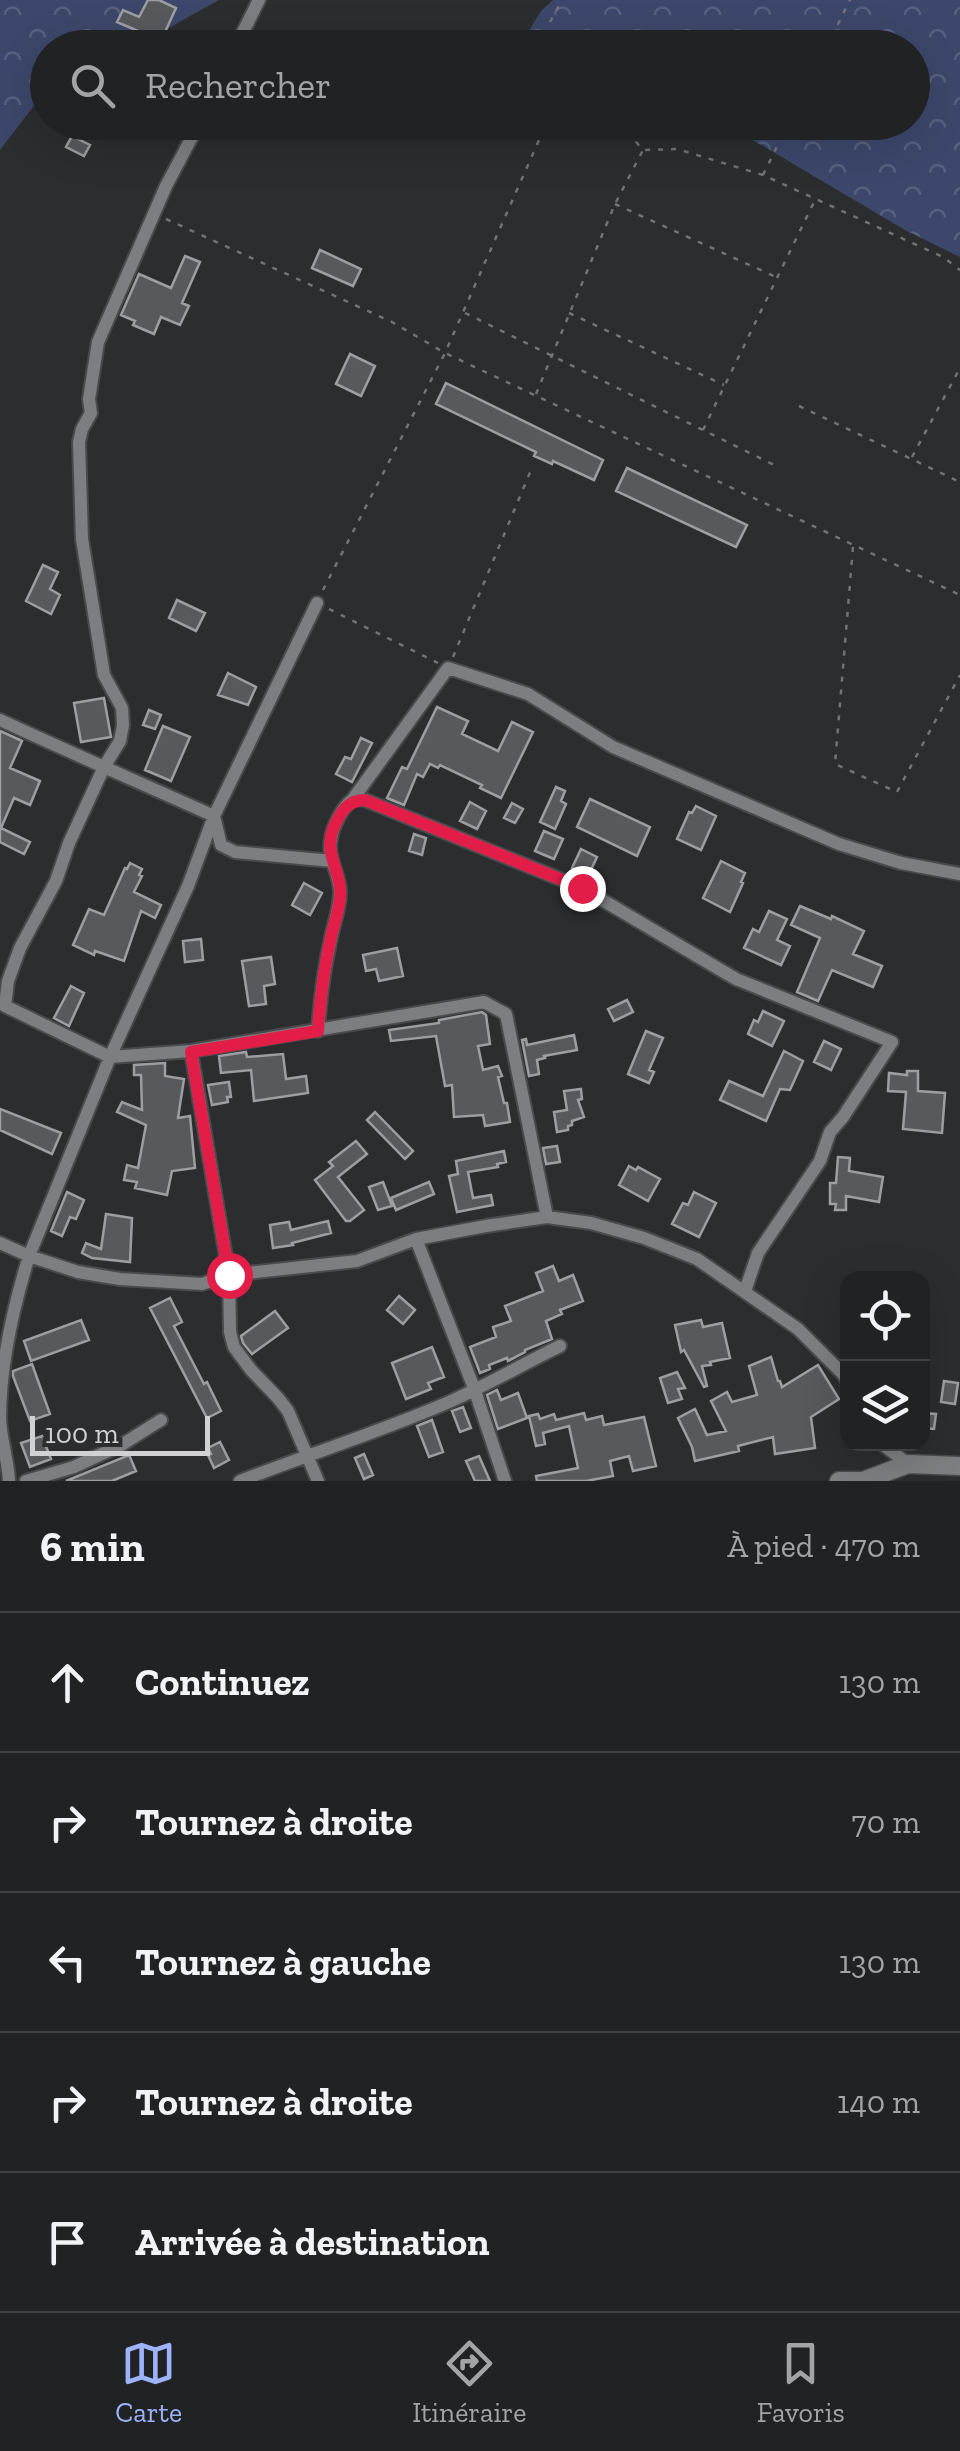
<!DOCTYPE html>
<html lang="fr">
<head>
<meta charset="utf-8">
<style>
  body { margin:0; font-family:"Zilla Slab",serif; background:#2d2f30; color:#f1f3f6 }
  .controls { position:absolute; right:30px; bottom:30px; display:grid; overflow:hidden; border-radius:20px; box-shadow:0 10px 40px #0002 }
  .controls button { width:90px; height:90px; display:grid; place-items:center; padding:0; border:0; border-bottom:2px solid #3e3f41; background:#212223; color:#f1f3f6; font:50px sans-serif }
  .scale { position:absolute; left:30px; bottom:25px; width:180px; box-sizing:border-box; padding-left:10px; border:5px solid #d1d1d3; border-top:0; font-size:28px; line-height:35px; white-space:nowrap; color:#d1d1d3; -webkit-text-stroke:8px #2c2d2f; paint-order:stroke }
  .stop { position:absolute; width:30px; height:30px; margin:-22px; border:8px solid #e11d48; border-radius:50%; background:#fff }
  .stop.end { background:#e11d48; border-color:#fff; box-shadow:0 2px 10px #0008 }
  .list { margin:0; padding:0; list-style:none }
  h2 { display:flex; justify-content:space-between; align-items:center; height:130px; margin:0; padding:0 40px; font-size:42px }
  h2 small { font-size:32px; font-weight:400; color:#a2a4a6 }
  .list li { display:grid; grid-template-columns:65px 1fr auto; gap:30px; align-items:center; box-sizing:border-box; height:140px; padding:0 40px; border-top:2px solid #3e3f41 }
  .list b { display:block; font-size:38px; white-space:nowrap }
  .list em { font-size:32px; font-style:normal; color:#a2a4a6 }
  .icon { flex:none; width:55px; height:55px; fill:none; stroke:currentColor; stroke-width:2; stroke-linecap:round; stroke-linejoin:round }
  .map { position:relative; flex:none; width:960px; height:1481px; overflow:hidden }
  .search { position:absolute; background:#212223; box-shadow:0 10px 40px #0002; left:30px; right:30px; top:30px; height:110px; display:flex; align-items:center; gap:25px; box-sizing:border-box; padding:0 35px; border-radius:55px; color:#a2a4a6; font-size:38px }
  .sheet { height:830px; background:#212223 }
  nav { display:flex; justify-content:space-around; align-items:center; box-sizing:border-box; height:140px; border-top:2px solid #3e3f41; background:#212223; font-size:28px; color:#a2a4a6 }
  nav a { display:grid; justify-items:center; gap:5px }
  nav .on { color:#9db4fd }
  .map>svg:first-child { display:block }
  .forest { fill:url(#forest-crowns) }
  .building { fill:#58595c; stroke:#9d9ea1; stroke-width:2.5 }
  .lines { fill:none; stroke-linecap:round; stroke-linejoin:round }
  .street-casing { stroke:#494a4c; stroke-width:16 }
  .secondary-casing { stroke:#494a4c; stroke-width:21 }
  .path { stroke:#737375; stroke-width:2.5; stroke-dasharray:5 8; stroke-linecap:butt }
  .street { stroke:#7d7e81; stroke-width:12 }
  .secondary { stroke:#7d7e81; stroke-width:18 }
  .route { stroke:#e11d48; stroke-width:12 }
</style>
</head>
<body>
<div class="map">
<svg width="960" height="1481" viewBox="0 0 960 1481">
  <defs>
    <pattern id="forest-crowns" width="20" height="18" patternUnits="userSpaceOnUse" patternTransform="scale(2.5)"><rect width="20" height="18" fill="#3c476b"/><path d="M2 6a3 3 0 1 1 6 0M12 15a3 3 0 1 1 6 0" fill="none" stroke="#57607f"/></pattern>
  </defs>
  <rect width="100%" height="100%" fill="#2c2d2f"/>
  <!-- forest -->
  <path class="forest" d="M0 0H219L135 47 48 48 47 97 36 103 0 150Z
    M553 0H960V257L905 230 724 123 912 122V48L519 47 541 11Z"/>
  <!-- building -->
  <path class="building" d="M148 0H159L176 8 161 41 159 40 155 48H130L138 31 117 22 123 10 139 17Z
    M72 136 90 145 84 156 66 147Z
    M320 250 361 269 353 286 312 268Z
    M185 256 200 262 182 303 189 306 180 325 161 317 154 334 133 325 135 321 121 315 139 274 171 288Z
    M350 354 375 366 361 396 336 384Z
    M446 383 603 460 594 480 553 461 552 464 534 456 536 452 436 404Z
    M627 468 747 525 736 547 616 491Z
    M43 565 58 572 50 589 60 595 51 614 26 601Z
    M177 600 205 613 196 631 169 618Z
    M228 673 256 687 248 705 218 695Z
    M104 698 111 737 81 742 74 703Z
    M437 707 468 721 462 734 498 751 512 722 533 732 501 798 480 788 482 785 440 765 438 768 430 764 423 777 417 774 404 805 387 798 402 767 407 769Z
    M149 710 161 715 155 729 143 725Z
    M163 726 190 737 171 781 145 770Z
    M0 731 22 741 10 768 40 781 30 805 14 798 1 828 30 842 24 854 0 842Z
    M361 738 372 743 352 782 336 774 345 757 351 759Z
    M556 787 565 791 561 801 566 804 555 829 540 822Z
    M590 799 650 827 637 856 577 827Z
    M470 802 486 811 477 829 460 821Z
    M512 803 523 809 515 823 504 818Z
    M696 806 716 816 701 850 677 839 689 812 692 813Z
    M544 831 563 839 554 859 535 851Z
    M414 834 426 838 422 855 409 851Z
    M581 849 597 857 588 876 572 868Z
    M721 861 745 873 741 882 743 883 730 912 703 898Z
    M130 863 142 869 139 875 142 876 134 892 161 905 155 918 141 911 124 961 95 951 94 955 73 945 89 909 104 915 125 868 127 869Z
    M304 883 322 893 310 915 292 905Z
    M800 906 831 919 832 916 864 931 853 954 882 966 873 987 832 970 818 1001 797 992 820 938 791 925Z
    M769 911 787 919 777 940 790 946 781 965 744 948 753 929 759 932Z
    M201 939 203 960 185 962 183 941Z
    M397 948 403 976 379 981 376 969 366 971 363 955Z
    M271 957 275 984 264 986 266 1004 249 1006 242 961Z
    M71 986 84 993 69 1026 54 1018Z
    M627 1000 633 1012 614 1021 608 1009Z
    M763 1011 784 1021 772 1046 748 1034 754 1020 758 1022Z
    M482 1012 486 1015 490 1044 478 1046 483 1070 498 1066 502 1076 498 1077 504 1103H507L510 1122 485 1126 483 1115 454 1117 452 1085 445 1086 436 1036 391 1041 389 1030 439 1023V1020Z
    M646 1031 663 1038 649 1070 654 1072 649 1083 628 1074Z
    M574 1035 577 1050 544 1056 545 1058 537 1060 539 1074 529 1076 522 1040 526 1039 527 1045Z
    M824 1041 841 1049 831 1070 814 1062Z
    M784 1051 803 1061 790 1090 780 1089 766 1121 720 1100 729 1081 763 1096Z
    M246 1052 247 1057 283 1054 286 1079 306 1076 308 1093 254 1101 251 1070 221 1073 219 1056Z
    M165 1063V1076L184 1079 178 1118 190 1116 195 1168 172 1171 167 1195 135 1188 137 1182 124 1180 127 1165 138 1168 146 1125 117 1112 122 1102 142 1110 141 1075H134V1065Z
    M907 1071H918V1091L945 1093 942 1133 903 1129 906 1092 888 1091 889 1073 907 1075Z
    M229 1082 231 1097H227L228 1102 212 1105 208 1085Z
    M581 1089 582 1099 578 1100 584 1117 572 1121V1125L568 1126V1130L557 1132 554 1112 567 1110 564 1091Z
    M0 1109 61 1133 52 1154 0 1130Z
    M375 1112 413 1151 405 1159 367 1120Z
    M356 1141 367 1154 338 1177 364 1210 350 1221H346L315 1180 333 1166 329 1162Z
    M557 1146 560 1162 546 1164 543 1148Z
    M504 1151 506 1162 497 1164 498 1167 468 1172 473 1198 491 1195 493 1205 457 1212 449 1176 458 1174 456 1161Z
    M838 1157 850 1158 849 1171 883 1177 879 1202 846 1196V1210H835L836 1204H830V1183H836Z
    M629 1166 636 1170 638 1167 660 1179 648 1201 619 1185Z
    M383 1182 392 1206 378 1210 369 1187Z
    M429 1182 434 1194 396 1210 391 1198Z
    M67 1192 84 1200 76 1219 70 1217 62 1236 51 1231Z
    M694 1192 716 1203 699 1237 672 1224 683 1203 688 1205Z
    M106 1214 132 1218 130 1262 92 1258 82 1253 86 1243 101 1249Z
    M328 1221 331 1233 292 1243 293 1245 273 1248 270 1225 289 1222 291 1230Z
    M553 1266 559 1281 573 1275 583 1301 560 1310 562 1314 546 1321 552 1339 525 1350V1352L508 1361 507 1358 489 1365 490 1369 480 1373 470 1347 496 1337 493 1327 511 1321 505 1306 543 1291 536 1273Z
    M399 1296 415 1310 403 1324 387 1310Z
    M170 1298 182 1322 174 1326 204 1384 207 1382 221 1411 207 1418 150 1308Z
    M275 1311 288 1328 252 1354 243 1343 241 1336Z
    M81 1320 89 1340 31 1361 24 1341Z
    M701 1320 703 1327 722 1323 730 1358 710 1362 711 1365 702 1366 707 1386 704 1387 684 1350 681 1352 675 1325Z
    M432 1347 444 1377 428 1383 431 1389 406 1399 392 1363Z
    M771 1357 778 1381H780L782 1387 818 1365 839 1399 811 1417 815 1448 775 1454 773 1437 738 1446 739 1451 695 1461 692 1447 678 1418 695 1409 707 1435 726 1431 711 1401 727 1392 732 1402 757 1395 749 1366Z
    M32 1364 50 1414 30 1421 13 1376V1371Z
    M677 1372 685 1388 678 1389 682 1399 668 1403 660 1378Z
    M944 1381 958 1383 955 1404 941 1402Z
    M497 1390 501 1400 518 1393 527 1418 498 1429 487 1395Z
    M463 1407 471 1428 460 1432 452 1411Z
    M584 1413 586 1420 602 1416 604 1425 644 1417 656 1466 633 1471 629 1456 610 1461 613 1476 586 1481H537L536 1476 578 1468 569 1426 543 1433 545 1444 536 1446 529 1416 538 1414 540 1419 554 1414 556 1420Z
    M922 1413 936 1414 934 1429 922 1428Z
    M432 1420 443 1452 429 1457 417 1426Z
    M42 1436 51 1459 30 1467 21 1443Z
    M220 1442 229 1460 214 1468 208 1455 211 1454 208 1448Z
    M364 1454 373 1475 364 1479 355 1458Z
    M129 1455 136 1471 112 1481H66Z
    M479 1456 490 1481H475L466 1461Z"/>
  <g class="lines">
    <defs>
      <path id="street" d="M235 48 259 0
        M317 603 214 816 221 845 235 852 332 861
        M0 720C71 753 143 784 214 816L188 886 110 1057 5 1006 8 981 20 948 56 881 69 843 104 767 120 741 123 725 122 708 104 675 82 539 79 442 82 429 91 413 89 399 98 342 166 186 200 122
        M353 799 365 800 582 888 736 979 892 1042 843 1117 830 1132 820 1161 758 1253 745 1291
        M318 1031C320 1000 324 969 331 938 334 923 340 908 340 892 340 874 327 858 331 839 333 825 342 808 353 799L448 668 528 694 613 747 839 844 901 863 960 874
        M191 1051 229 1275 230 1332 234 1347 251 1370 278 1398 288 1411 318 1481
        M416 1239 474 1388 505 1481
        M0 1243 29 1256 78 1272 120 1279 202 1284 229 1275 357 1261 416 1239 486 1226 547 1217 591 1223 644 1238 697 1259 798 1329 844 1375 848 1383
        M882 1444 908 1464
        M9 1481C8 1460 1 1440 0 1419 0 1364 13 1308 29 1256L110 1057 191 1051 484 1002 506 1014 547 1217
        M26 1481 74 1467 123 1444 161 1420
        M240 1481C307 1455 376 1433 442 1405 482 1388 521 1365 560 1346"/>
      <path id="secondary" d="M839 1481H863L908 1464 960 1466"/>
    </defs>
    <!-- street casing -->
    <use href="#street" class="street-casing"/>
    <!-- secondary casing -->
    <use href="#secondary" class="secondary-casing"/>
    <!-- path -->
    <path class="path" d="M548 48 550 22 562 0
      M826 48 850 0
      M619 122 643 150 677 149 763 175 943 257 960 270
      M763 175 789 122
      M615 204 776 277
      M166 219 392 322 445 353 960 595
      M465 313 774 465
      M569 313 724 385
      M536 394 615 204 643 150
      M799 406 960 482
      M703 430 815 200
      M912 457 960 368
      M853 547 835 764 897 792 960 675
      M323 590 445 353 547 122
      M329 609 438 663
      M453 657 531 470"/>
    <!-- street -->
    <use href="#street" class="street"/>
    <!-- secondary -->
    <use href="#secondary" class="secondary"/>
  </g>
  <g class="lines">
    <!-- route -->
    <path class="route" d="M229 1275 191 1052 318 1031C320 1000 324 968 331 937 334 924 339 911 340 898 343 873 323 854 333 829 340 813 347 800 365 800L582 888"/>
  </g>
</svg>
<div class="controls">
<button><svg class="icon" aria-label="locate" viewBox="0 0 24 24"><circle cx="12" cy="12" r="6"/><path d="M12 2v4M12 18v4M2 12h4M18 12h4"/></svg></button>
<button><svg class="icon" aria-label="layers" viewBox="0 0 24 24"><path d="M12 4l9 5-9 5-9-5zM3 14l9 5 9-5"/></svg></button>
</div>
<div class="scale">100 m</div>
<div class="stop" style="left:229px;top:1275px"></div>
<div class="stop end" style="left:582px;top:888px"></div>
<div class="search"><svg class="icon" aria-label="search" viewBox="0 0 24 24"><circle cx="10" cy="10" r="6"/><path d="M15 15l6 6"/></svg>Rechercher</div>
</div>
<section class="sheet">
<h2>6 min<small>À pied · 470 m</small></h2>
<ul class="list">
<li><svg class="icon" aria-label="ahead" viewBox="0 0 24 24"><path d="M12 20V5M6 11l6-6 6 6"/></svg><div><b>Continuez</b></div><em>130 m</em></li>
<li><svg class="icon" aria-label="right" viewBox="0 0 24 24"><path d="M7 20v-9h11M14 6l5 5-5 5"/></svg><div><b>Tournez à droite</b></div><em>70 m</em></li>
<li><svg class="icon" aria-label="left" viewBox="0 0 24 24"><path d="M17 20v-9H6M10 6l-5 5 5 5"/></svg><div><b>Tournez à gauche</b></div><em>130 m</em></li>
<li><svg class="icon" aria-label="right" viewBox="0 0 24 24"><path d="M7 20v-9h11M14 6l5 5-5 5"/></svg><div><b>Tournez à droite</b></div><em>140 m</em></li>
<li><svg class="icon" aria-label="arrive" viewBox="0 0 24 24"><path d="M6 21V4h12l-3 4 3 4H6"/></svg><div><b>Arrivée à destination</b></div></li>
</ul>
</section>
<nav>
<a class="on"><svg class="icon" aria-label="map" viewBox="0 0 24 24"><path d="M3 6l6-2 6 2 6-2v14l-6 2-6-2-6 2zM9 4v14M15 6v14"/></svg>Carte</a>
<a><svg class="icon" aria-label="directions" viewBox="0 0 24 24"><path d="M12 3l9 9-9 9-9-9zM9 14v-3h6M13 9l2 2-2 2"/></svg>Itinéraire</a>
<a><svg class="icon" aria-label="saved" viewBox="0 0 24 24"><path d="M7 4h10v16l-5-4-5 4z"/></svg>Favoris</a>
</nav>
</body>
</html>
